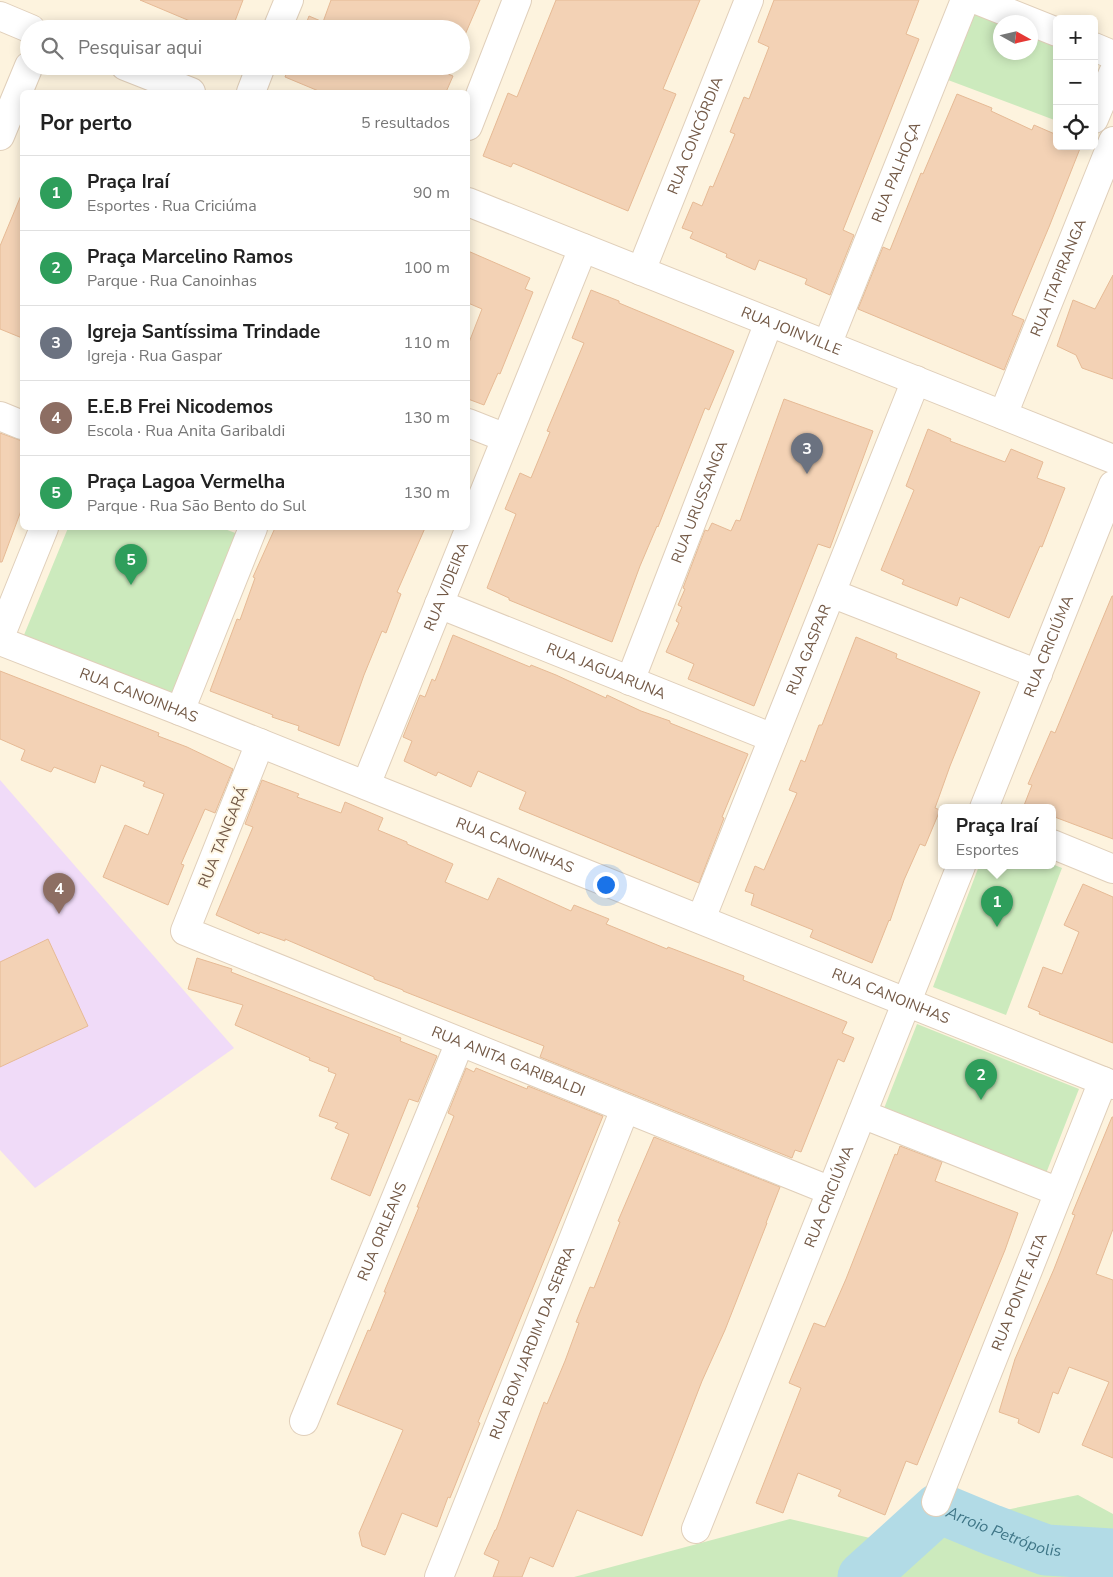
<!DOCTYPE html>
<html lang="pt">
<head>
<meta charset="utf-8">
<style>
  body { margin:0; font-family:"Nunito Sans",sans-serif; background:#f6f6f6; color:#222 }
  .controls { position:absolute; right:15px; top:15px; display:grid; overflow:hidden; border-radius:8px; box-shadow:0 2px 12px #0003 }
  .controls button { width:45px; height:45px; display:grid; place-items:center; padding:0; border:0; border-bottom:1px solid #e0e0e0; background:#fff; color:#222; font:25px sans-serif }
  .compass { position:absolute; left:993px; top:15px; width:45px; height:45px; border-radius:50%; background:#fff; box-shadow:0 2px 12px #0003; rotate:98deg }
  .you { position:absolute; left:605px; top:884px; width:18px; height:18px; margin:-12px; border:4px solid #fff; border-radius:50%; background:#1a73e8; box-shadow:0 0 0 8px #1a73e833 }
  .badge { display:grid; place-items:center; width:32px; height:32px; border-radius:50%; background:#7c462f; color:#fff; font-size:16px; font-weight:700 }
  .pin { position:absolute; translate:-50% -41px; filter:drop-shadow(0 1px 2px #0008) }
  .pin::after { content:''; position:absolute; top:26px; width:18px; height:15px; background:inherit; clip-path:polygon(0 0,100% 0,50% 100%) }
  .popup { position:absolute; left:938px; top:804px; width:118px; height:65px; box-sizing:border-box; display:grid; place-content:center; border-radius:8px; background:#fff; filter:drop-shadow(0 1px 4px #0005); font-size:16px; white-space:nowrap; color:#767676 }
  .popup b { font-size:19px; color:#222 }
  .popup::after { content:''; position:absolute; left:50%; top:100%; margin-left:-10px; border:10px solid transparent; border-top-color:#fff }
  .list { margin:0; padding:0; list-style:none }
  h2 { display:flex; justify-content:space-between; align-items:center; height:65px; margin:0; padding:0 20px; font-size:21px }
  h2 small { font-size:16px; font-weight:400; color:#767676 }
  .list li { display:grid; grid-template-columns:32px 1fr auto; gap:15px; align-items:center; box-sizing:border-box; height:75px; padding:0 20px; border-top:1px solid #e0e0e0 }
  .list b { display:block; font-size:19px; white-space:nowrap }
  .list p { margin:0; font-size:16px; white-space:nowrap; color:#767676 }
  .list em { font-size:16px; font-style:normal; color:#767676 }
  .icon { flex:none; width:28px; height:28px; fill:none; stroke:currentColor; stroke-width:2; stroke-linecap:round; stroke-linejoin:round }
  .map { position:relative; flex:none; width:1113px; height:1577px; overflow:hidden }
  .search { position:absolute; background:#fff; box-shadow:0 2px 12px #0003; left:20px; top:20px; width:450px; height:55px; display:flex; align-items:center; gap:12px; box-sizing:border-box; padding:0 18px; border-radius:28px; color:#767676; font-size:19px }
  .panel { position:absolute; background:#fff; box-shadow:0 2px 12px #0003; left:20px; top:90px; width:450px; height:440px; border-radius:8px }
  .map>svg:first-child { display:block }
  .education { fill:#f0dbf8 }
  .green { fill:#cceabd }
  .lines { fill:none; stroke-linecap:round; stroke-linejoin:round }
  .river { stroke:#b2dbe6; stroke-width:51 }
  .building { fill:#f3d2b5; stroke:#e6ba95 }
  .minor-casing { stroke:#e0cfba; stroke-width:30 }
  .minor { stroke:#fff; stroke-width:28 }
  .labels { text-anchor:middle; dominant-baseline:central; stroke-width:4; stroke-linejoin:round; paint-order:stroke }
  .street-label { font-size:15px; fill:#735946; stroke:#fff7e5 }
  .water-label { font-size:16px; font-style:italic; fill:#3f7687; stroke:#fff7e5 }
</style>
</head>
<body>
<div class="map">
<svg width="1113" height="1577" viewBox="0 0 1113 1577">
  <rect width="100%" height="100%" fill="#fdf3de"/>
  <!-- education -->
  <path class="education" d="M0 780 234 1048 35 1188 0 1150Z"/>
  <!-- green -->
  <path class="green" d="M975 7 1000 22V52H1030L1031 28 1057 38V121L948 80Z
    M68 528H222L238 534 172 696 24 635Z
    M1052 864 1062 868 1006 1015 933 987 979 866H1052Z
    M917 1024 1079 1089 1045 1176 883 1111Z
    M1078 1495 1113 1514V1577H574L790 1519 870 1538Z"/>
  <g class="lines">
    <!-- river -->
    <path class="river" id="s1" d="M863 1577 939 1508 992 1530 1046 1550 1113 1554"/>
  </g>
  <!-- building -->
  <path class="building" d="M140 0H243L232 29H209Z
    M331 0H480L461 44V29H304L309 16 323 22Z
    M556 0H700L663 89 676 94 628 211 513 163 511 167 483 156 508 93 517 97Z
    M774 0H919L906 34 919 39 843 230 854 235 830 295 805 284 807 279 759 260 755 270 726 257 727 254 690 238 693 232 682 228 693 202 702 206 710 186 713 187 735 134 730 132 744 97 749 99 769 47 758 42Z
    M289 66H451L448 74 453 76 446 92H321L285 77Z
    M957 94 992 108 991 111 1032 130 1034 125 1057 135V146H1081L1049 227 1012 315 1024 320 1004 370 858 309 883 247 890 250 921 173 923 174Z
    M22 193V338L0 329V246Z
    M468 251 530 278 525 289 533 292 500 374 498 373 484 405 468 399V345L482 309 468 303Z
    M1113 275V379L1082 368 1076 355 1057 346 1073 300 1095 309Z
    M591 290 619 301V303L734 351 709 410 705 408 658 527 657 526 640 566 612 642 509 600V598L487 588 516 514 505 509 520 473 531 478 550 432 547 431 584 343 572 338Z
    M784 399 873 431 830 548 818 544 754 706 688 679 694 664 666 652 679 623 676 621 682 607 678 605 685 589 683 588 705 530 708 531 712 523 731 531 736 520 740 521Z
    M928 429 951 439 950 441 1005 462 1011 449 1043 462 1037 478 1065 488 1042 547 1040 546 1009 618 960 597 957 606 902 584 904 580 881 570 914 490 906 486Z
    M0 433 22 441V508L2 562H0Z
    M275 528H425L397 592 401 594 386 633 382 631 364 675 339 746 298 730 299 726 272 717 273 715 210 691 237 619 240 620 255 578 253 577Z
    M1112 596H1113V839L1052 816V808H1023L1032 785 1028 784 1051 731 1055 733Z
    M453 635 530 667 531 665 556 675 606 698 607 695 641 711 670 721V723L748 754 722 817 724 818 699 883 519 809 526 792 478 771 471 787 438 772 436 776 404 761 412 741 403 737 420 695 425 697 432 679 435 681Z
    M856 637 897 654 896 658 980 692 950 766 935 808 940 810 925 846 920 844 904 880 890 921 889 920 872 963 810 937 813 930 751 905 754 894 745 891 755 866 764 870 797 793 789 790 801 760 805 762 819 725H822Z
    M0 671 159 733 158 736 187 747 233 769 215 813 205 809 181 864 184 865 168 905 103 877 125 825 148 835 164 794 143 786 145 782 101 765 95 783 54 767 51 772 21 760 25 750 0 739Z
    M262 780 299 794 297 797 341 813 345 802 383 818 378 830 407 842V844L453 864 445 882 488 900 498 878 571 911 574 905 609 919 606 924 667 949 668 947 744 976 743 980 847 1022 842 1033 854 1038 844 1062 838 1059 801 1152 795 1150 792 1158 540 1057 544 1046 403 991V990L374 979V977L285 939V941L260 932 259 934 216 915 253 827 245 824Z
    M1083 884 1113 897V1043L1039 1014 1040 1012 1028 1007 1043 967 1062 974 1079 932 1064 925Z
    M48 939 88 1026 0 1067V962Z
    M197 958 232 969 231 972 401 1038 400 1041 437 1056 418 1102 409 1099 370 1196 331 1179 349 1134 335 1128 338 1123 319 1116 336 1074 328 1071 329 1068 309 1060 310 1058 235 1025 243 1005 188 989Z
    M466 1068 474 1072 476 1068 527 1089 528 1086 603 1116 478 1422 480 1423 450 1498 448 1497 437 1527 402 1513 385 1555 362 1546 359 1533 403 1430 337 1404 368 1330 370 1331 386 1292H384L419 1207H417L454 1116 448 1113Z
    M1112 1117H1113V1229L1096 1274 1113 1280V1458L1082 1445 1109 1382 1069 1367 1058 1394 1053 1392 1039 1433 1018 1423 1019 1419 999 1412 1015 1359 1054 1269 1075 1215 1072 1214Z
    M654 1137 780 1187 766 1223H767L725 1330 702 1381 642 1536 577 1510 553 1567 530 1557 522 1577H493L499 1561 484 1554 495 1530H496L544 1402 547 1404 565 1361 579 1323 576 1322 590 1287 594 1288 620 1222 618 1221Z
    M900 1146 942 1162 935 1181 1018 1213 1005 1250 917 1465 906 1461 885 1515 838 1496 841 1490 798 1473 783 1513 756 1503 801 1388 789 1383 814 1323 825 1327 846 1279 895 1154 897 1155Z"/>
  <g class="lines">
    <defs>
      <g id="minor">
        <path d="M977 0 1057 32"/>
        <path d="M0 16 31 29"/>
        <path d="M277 29 289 0"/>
        <path d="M1094 47 1113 55"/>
        <path d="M125 66 191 92"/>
        <path d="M251 92 261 66"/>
        <path d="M1094 119 1113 73"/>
        <path d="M468 126 517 0"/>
        <path d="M0 136 29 66"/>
        <path id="s2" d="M468 202 1113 459"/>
        <path id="s3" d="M641 271 749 0"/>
        <path id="s4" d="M827 345 965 0"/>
        <path id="s5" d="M1003 415 1113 141"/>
        <path d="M0 416 22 425"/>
        <path d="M468 423 506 438"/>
        <path d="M831 593 1038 674"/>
        <path id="s6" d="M439 604 773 738"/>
        <path d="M0 637 44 528"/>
        <path id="s7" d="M0 641 180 711 1113 1085"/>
        <path id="s8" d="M630 681 769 322"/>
        <path d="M180 711 253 528"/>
        <path id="s9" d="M260 743 185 931 831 1191"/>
        <path id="s10" d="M366 785 583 248"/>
        <path id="s11" d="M984 808 1113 485"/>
        <path d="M1052 844 1113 869"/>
        <path id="s12" d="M701 919 916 380"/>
        <path d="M862 1114 1059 1192"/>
        <path id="s13" d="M304 1421 460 1042"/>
        <path id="s14" d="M936 1502 1103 1081"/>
        <path id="s15" d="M696 1529 961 866"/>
        <path id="s16" d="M439 1577 625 1109"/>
      </g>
    </defs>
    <!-- minor casing -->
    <use href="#minor" class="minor-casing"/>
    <!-- minor -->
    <use href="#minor" class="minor"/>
  </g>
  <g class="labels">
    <!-- street labels -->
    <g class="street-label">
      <text stroke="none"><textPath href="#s3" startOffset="146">RUA CONCÓRDIA</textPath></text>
      <text stroke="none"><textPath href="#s4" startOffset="186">RUA PALHOÇA</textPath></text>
      <text stroke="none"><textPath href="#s5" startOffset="148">RUA ITAPIRANGA</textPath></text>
      <text stroke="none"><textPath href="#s2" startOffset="348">RUA JOINVILLE</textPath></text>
      <text stroke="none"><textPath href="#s8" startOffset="192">RUA URUSSANGA</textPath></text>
      <text stroke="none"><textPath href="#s10" startOffset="214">RUA VIDEIRA</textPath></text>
      <text stroke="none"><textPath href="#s11" startOffset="174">RUA CRICIÚMA</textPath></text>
      <text stroke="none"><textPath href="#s12" startOffset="290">RUA GASPAR</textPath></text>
      <text stroke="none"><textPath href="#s6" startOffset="180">RUA JAGUARUNA</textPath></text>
      <text stroke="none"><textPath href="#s7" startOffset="149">RUA CANOINHAS</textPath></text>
      <text transform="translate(223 837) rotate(-68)">RUA TANGARÁ</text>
      <text stroke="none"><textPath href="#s7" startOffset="554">RUA CANOINHAS</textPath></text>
      <text stroke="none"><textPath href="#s7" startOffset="959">RUA CANOINHAS</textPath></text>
      <text stroke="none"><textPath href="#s9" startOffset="551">RUA ANITA GARIBALDI</textPath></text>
      <text stroke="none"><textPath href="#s15" startOffset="358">RUA CRICIÚMA</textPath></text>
      <text stroke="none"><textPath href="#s13" startOffset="205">RUA ORLEANS</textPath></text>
      <text stroke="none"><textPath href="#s14" startOffset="226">RUA PONTE ALTA</textPath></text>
      <text stroke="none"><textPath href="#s16" startOffset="252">RUA BOM JARDIM DA SERRA</textPath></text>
    </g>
    <!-- water labels -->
    <g class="water-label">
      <text stroke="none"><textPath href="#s1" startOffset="172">Arroio Petrópolis</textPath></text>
    </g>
  </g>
</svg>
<div class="controls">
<button>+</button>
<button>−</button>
<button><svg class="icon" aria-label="locate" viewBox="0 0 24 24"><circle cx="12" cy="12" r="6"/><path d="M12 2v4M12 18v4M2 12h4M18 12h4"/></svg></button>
</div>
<svg class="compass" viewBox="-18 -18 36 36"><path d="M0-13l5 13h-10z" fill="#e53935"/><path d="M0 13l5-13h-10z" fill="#767676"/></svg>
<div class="you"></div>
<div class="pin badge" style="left:997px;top:927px;background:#2e9e5b">1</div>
<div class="popup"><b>Praça Iraí</b>Esportes</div>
<div class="pin badge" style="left:981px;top:1100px;background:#2e9e5b">2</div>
<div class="pin badge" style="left:807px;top:474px;background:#6b7280">3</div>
<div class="pin badge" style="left:59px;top:914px;background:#8d6e63">4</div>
<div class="pin badge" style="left:131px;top:585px;background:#2e9e5b">5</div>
<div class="search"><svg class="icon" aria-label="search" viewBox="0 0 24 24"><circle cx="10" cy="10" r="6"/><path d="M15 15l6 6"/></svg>Pesquisar aqui</div>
<section class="panel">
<h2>Por perto<small>5 resultados</small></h2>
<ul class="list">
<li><span class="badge" style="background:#2e9e5b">1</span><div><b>Praça Iraí</b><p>Esportes · Rua Criciúma</p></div><em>90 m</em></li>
<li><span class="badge" style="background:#2e9e5b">2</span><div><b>Praça Marcelino Ramos</b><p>Parque · Rua Canoinhas</p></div><em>100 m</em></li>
<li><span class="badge" style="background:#6b7280">3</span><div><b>Igreja Santíssima Trindade</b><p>Igreja · Rua Gaspar</p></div><em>110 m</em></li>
<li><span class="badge" style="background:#8d6e63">4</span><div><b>E.E.B Frei Nicodemos</b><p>Escola · Rua Anita Garibaldi</p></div><em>130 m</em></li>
<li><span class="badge" style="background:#2e9e5b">5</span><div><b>Praça Lagoa Vermelha</b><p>Parque · Rua São Bento do Sul</p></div><em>130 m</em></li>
</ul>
</section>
</div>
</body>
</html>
